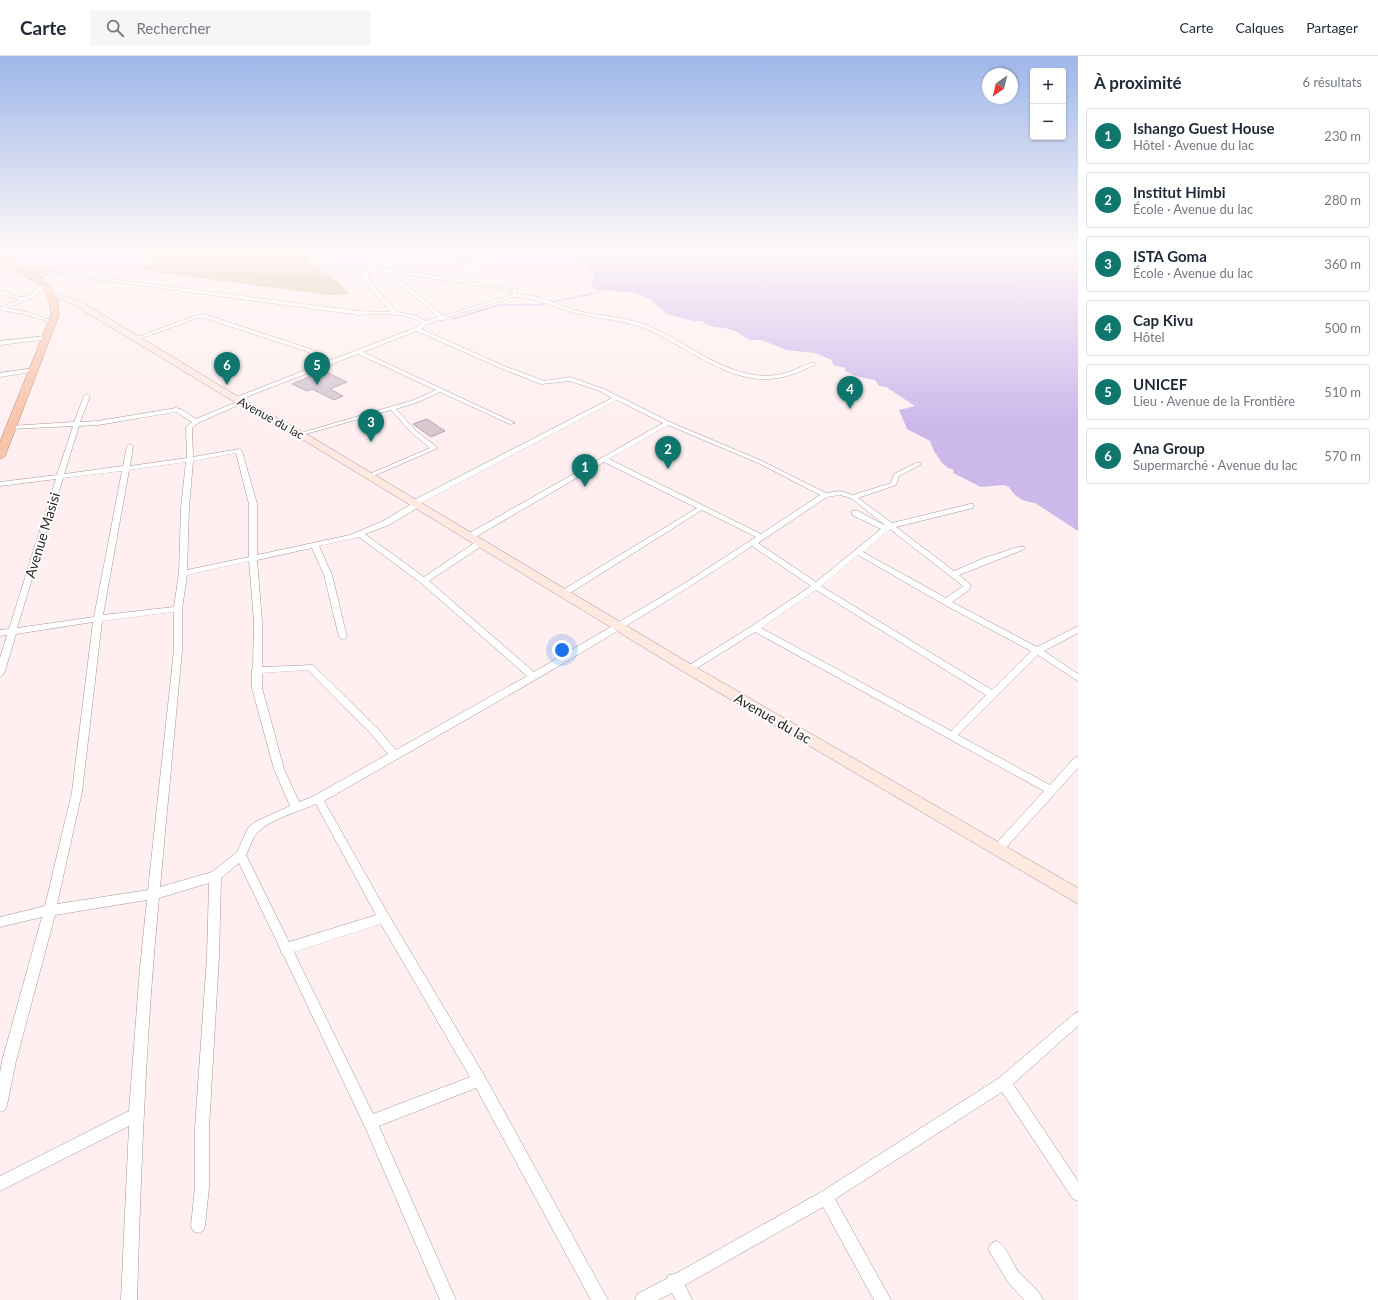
<!DOCTYPE html>
<html lang="fr">
<head>
<meta charset="utf-8">
<style>
  body { margin:0; font-family:Lato,sans-serif; background:#f6f6f7; color:#1f2937 }
  .controls { position:absolute; right:12px; top:12px; display:grid; overflow:hidden; border-radius:4px; box-shadow:0 1px 3px #0004 }
  .controls button { width:36px; height:36px; display:grid; place-items:center; padding:0; border:0; border-bottom:1px solid #e0e1e3; background:#fff; color:#1f2937; font:20px sans-serif }
  .compass { position:absolute; left:982px; top:12px; width:36px; height:36px; border-radius:50%; background:#fff; box-shadow:0 1px 3px #0004; rotate:215deg }
  .you { position:absolute; left:562px; top:594px; width:14px; height:14px; margin:-10px; border:3px solid #fff; border-radius:50%; background:#1a73e8; box-shadow:0 0 0 6px #1a73e833 }
  .badge { display:grid; place-items:center; width:26px; height:26px; border-radius:50%; background:#0f766e; color:#fff; font-size:13px; font-weight:700 }
  .pin { position:absolute; translate:-50% -33px; filter:drop-shadow(0 1px 2px #0008) }
  .pin::after { content:''; position:absolute; top:21px; width:14px; height:12px; background:inherit; clip-path:polygon(0 0,100% 0,50% 100%) }
  .list { margin:0; padding:0; list-style:none }
  h2 { display:flex; justify-content:space-between; align-items:center; height:52px; margin:0; padding:0 16px; font-size:17px }
  h2 small { font-size:13px; font-weight:400; color:#747a83 }
  .list li { display:grid; grid-template-columns:26px 1fr auto; gap:12px; align-items:center; box-sizing:border-box; height:56px; margin:0 8px 8px; padding:0 8px; border:1px solid #e0e1e3; border-radius:4px }
  .list b { display:block; font-size:15px; white-space:nowrap }
  .list p { margin:0; font-size:13px; white-space:nowrap; color:#747a83 }
  .list em { font-size:13px; font-style:normal; color:#747a83 }
  .icon { flex:none; width:22px; height:22px; fill:none; stroke:currentColor; stroke-width:2; stroke-linecap:round; stroke-linejoin:round }
  .map { position:relative; flex:none; width:1078px; height:1244px; overflow:hidden }
  header { display:flex; align-items:center; gap:24px; box-sizing:border-box; height:56px; padding:0 20px; background:#fff; border-bottom:1px solid #e0e1e3 }
  header strong { font-size:19px }
  nav { display:flex; gap:22px; margin-inline-start:auto; font-size:14px }
  .search { width:280px; height:36px; background:#f6f6f7; display:flex; align-items:center; gap:10px; box-sizing:border-box; padding:0 14px; border-radius:4px; color:#747a83; font-size:15px }
  main { display:flex }
  aside { flex:1; background:#fff }
  .map>svg:first-child { display:block }
  .green { fill:#d5bf9a }
  .water { fill:#ccb8eb }
  .lines { fill:none; stroke-linecap:round; stroke-linejoin:round }
  .stream { stroke:#ccb8eb; stroke-width:1.5 }
  .building { fill:#d6c7d1; stroke:#b6a8b1 }
  .minor-casing { stroke:#a79597; stroke-width:1 }
  .secondary-casing { stroke:#a79597; stroke-width:1 }
  .primary-casing { stroke:#af826f; stroke-width:2 }
  .trunk-casing { stroke:#af826f; stroke-width:1 }
  .minor { fill:#fff; fill-rule:evenodd }
  .secondary { fill:#fde9e0; fill-rule:evenodd }
  .primary { fill:#fad3c1; fill-rule:evenodd }
  .trunk { fill:#f8c4ac; fill-rule:evenodd }
  .labels { text-anchor:middle; dominant-baseline:central; stroke-width:4; stroke-linejoin:round; paint-order:stroke }
  .far-street-label { font-size:12px; fill:#2a2324; stroke:#fff }
  .street-label { font-size:14px; fill:#2a2324; stroke:#fff }
</style>
</head>
<body>
<header>
<strong>Carte</strong>
<div class="search"><svg class="icon" aria-label="search" viewBox="0 0 24 24"><circle cx="10" cy="10" r="6"/><path d="M15 15l6 6"/></svg>Rechercher</div>
<nav><a>Carte</a><a>Calques</a><a>Partager</a></nav>
</header>
<main>
<div class="map">
<svg width="1078" height="1244" viewBox="0 0 1078 1244">
  <rect width="100%" height="100%" fill="#ffeff0"/>
  <!-- green -->
  <path class="green" d="M139 193H288L306 199 307 205 332 221 351 238 328 239 137 214 159 204Z"/>
  <!-- water -->
  <path class="water" d="M457 193H1078V475L1035 447C1023 446 1015 441 1009 431L1004 429 981 431 953 417 954 414 948 412 942 407 934 395 930 385 907 373 899 354 915 350 886 331 879 330 875 324 856 320 845 315V312L833 309 832 304 815 297 786 294 762 284H750L735 275 725 272 714 271 704 267 702 265H693L667 258 651 244 636 237 596 234 590 227 595 223 593 219 595 218 585 212 590 209C581 205 575 201 565 198 550 194 534 197 519 197 510 197 496 192 488 193 478 194 468 194 457 193Z"/>
  <g class="lines">
    <!-- stream -->
    <path class="stream" d="M453 263 499 249H538L600 236"/>
  </g>
  <!-- building -->
  <path class="building" d="M324 315 347 326 330 333 343 340 334 344 312 333 307 335 292 328Z
    M427 363 445 375 431 381 413 368Z"/>
  <g class="lines">
    <defs>
      <path id="minor" d="M110 193H115L131 200 127 201Z
        M289 193H295L321 199 330 205 352 212 364 220V217L382 193H386L378 204 383 200 481 205 483 207 464 225 518 234 516 238C537 238 555 248 575 254 596 260 619 260 640 267 685 282 726 326 777 319 789 317 800 311 811 307H815V309C803 314 791 320 778 322 732 330 690 293 651 275 627 264 600 263 575 257 553 251 536 241 513 241L445 262V264C436 264 428 267 421 273L504 310 544 325 570 321 604 333 670 366 762 405 826 437 840 435 853 439 891 427 894 418 916 407H920V409L899 420 896 429 858 442 892 467 970 448H973V452L896 471 954 515 984 502 1018 491H1024L1025 493 959 519 971 529 969 534 952 546 1037 591 1078 570V577L1044 595 1078 618V625L1038 599 958 679 1050 729 1074 702 1078 701V712L1002 796 998 798 994 796 993 793 994 790 1044 735 755 576 692 615H686L685 613 686 611 752 570 811 530 752 490C614 582 468 662 324 745L388 858 484 1019 608 1244H591L476 1032 379 1070 456 1244H440L365 1071 283 898 281 897 280 892 239 807 221 822 219 901 209 1072V1131L205 1170 203 1175 198 1177 193 1175 191 1170 195 1131V1072L207 901 209 827 159 842C146 976 141 1110 137 1244H121L129 1070 0 1135V1120L129 1055 140 912 147 844 55 859 16 1005 7 1049 5 1054 0 1056V1017L2 1005 42 861 0 871V861L45 850 72 736 93 566 16 578 4 618 0 621V602L7 579 0 580V574L9 573 56 423 0 430V426L57 419 73 370 12 373 9 371 10 370 74 366 84 340 87 338 90 340 80 366 98 365 176 352 181 353 196 363 239 345H243V347L198 367 192 372 193 401 239 393 242 395 257 448V499L350 479 383 465 410 449V446L612 342 600 335 570 325 541 328 500 312 417 275 363 296 515 367 510 368 440 336 418 346 396 353 416 375 438 392 369 422 366 420 367 419 430 392 412 377 391 354 302 379 297 378 414 344 436 334 358 298 236 345 233 343 234 342 326 306 306 295 204 262H197L137 284 132 283 194 260 204 258 310 293 331 304 415 272 422 267C407 256 377 258 359 259L12 212 14 211 359 255 391 256 376 240 365 225 348 214 326 207 317 201ZM384 202 477 207 460 224 383 212 379 209ZM374 209 413 239 438 261 426 265 414 259 397 256 369 224 368 217ZM388 216 509 234 513 236 511 239 443 260 417 237ZM617 344 663 367 466 479V483H472L604 406 697 452 561 535 560 537 561 539H567L702 454 756 481 685 527 534 616 429 525 483 489V485H477L424 521 365 478 389 469 419 451V448ZM176 356 192 366 186 371 187 402 130 410 133 390 130 388 127 390 123 410 64 418 79 370 98 369ZM668 369 758 407 820 439 761 478 609 403ZM236 397 249 448V501L187 514 189 452 193 405ZM186 406 181 452 179 517 174 551 103 559 129 414ZM122 415 94 561 17 572 63 422ZM840 439 851 442 886 470 858 455H852V459L881 473 816 526 758 487 827 441ZM890 473 963 530 962 531 946 542 863 496ZM359 481 421 527 527 620 396 694 378 673 313 609 262 611V566L257 504 312 492 324 519 339 581 343 584 347 581 332 519 319 490ZM858 499 943 548 1031 595 992 634 821 530ZM249 505 254 566 253 612 252 614V632L274 713 290 750 255 766 248 772 237 796 212 816 160 831 182 594V553L187 519ZM816 534 986 639 951 675 761 572ZM174 556V594L148 834 57 848 82 736 102 565ZM308 614 372 679 388 698 314 740 299 746 284 713 262 632V617ZM316 748 376 859 289 886 246 799C250 792 252 782 257 777 270 763 298 756 316 748ZM381 868 470 1021 373 1058 294 896Z
        M44 228 48 229 33 242 6 252 27 256 56 266V268L24 258 0 254V252L19 244 0 238V235C27 242 21 246 44 228Z
        M47 280 49 281V283L0 289V285Z
        M35 312 38 314 37 315 0 321V317Z
        M1078 956V970L1013 1028 1078 1125V1145L1073 1143 1002 1036 835 1143 891 1244H874L823 1151 685 1229 692 1244H676L672 1237 658 1244H635L637 1238 668 1222V1219L675 1218 821 1136 999 1022 1074 958Z
        M996 1185C1007 1190 1011 1206 1018 1215 1026 1225 1038 1232 1043 1244H1024L1008 1226 988 1193 991 1188Z"/>
      <path id="secondary" d="M49 234 80 245 239 341 303 376 694 610 1078 832V848L684 616 297 380 233 345 74 249 47 237 46 236Z"/>
      <path id="primary" d="M43 214 50 216 35 224 28 222Z"/>
      <path id="trunk" d="M0 201 49 227 57 244 59 259 5 400 0 403V386L51 259 49 244 43 230 0 206Z"/>
    </defs>
    <!-- minor casing -->
    <use href="#minor" class="minor-casing"/>
    <!-- secondary casing -->
    <use href="#secondary" class="secondary-casing"/>
    <!-- primary casing -->
    <use href="#primary" class="primary-casing"/>
    <!-- trunk casing -->
    <use href="#trunk" class="trunk-casing"/>
    <!-- minor -->
    <use href="#minor" class="minor"/>
    <!-- secondary -->
    <use href="#secondary" class="secondary"/>
    <!-- primary -->
    <use href="#primary" class="primary"/>
    <!-- trunk -->
    <use href="#trunk" class="trunk"/>
  </g>
  <!-- sky -->
  <linearGradient id="sky" x2="0" y2="1"><stop stop-color="#9db6e9"/><stop offset="0.53" stop-color="#fff8f8"/><stop offset="1" stop-color="#fff8f8" stop-opacity="0"/></linearGradient>
  <rect width="1078" height="367" fill="url(#sky)"/>
  <g class="labels">
    <!-- far-street labels -->
    <g class="far-street-label">
      <text transform="translate(271 362) rotate(29)">Avenue du lac</text>
    </g>
    <!-- street labels -->
    <g class="street-label">
      <text transform="translate(42 479) rotate(-73)">Avenue Masisi</text>
      <text transform="translate(773 662) rotate(30)">Avenue du lac</text>
    </g>
  </g>
</svg>
<div class="controls">
<button>+</button>
<button>−</button>
</div>
<svg class="compass" viewBox="-18 -18 36 36"><path d="M0-13l5 13h-10z" fill="#e53935"/><path d="M0 13l5-13h-10z" fill="#747a83"/></svg>
<div class="you"></div>
<div class="pin badge" style="left:585px;top:431px">1</div>
<div class="pin badge" style="left:668px;top:413px">2</div>
<div class="pin badge" style="left:371px;top:386px">3</div>
<div class="pin badge" style="left:850px;top:353px">4</div>
<div class="pin badge" style="left:317px;top:329px">5</div>
<div class="pin badge" style="left:227px;top:329px">6</div>
</div>
<aside>
<h2>À proximité<small>6 résultats</small></h2>
<ul class="list">
<li><span class="badge">1</span><div><b>Ishango Guest House</b><p>Hôtel · Avenue du lac</p></div><em>230 m</em></li>
<li><span class="badge">2</span><div><b>Institut Himbi</b><p>École · Avenue du lac</p></div><em>280 m</em></li>
<li><span class="badge">3</span><div><b>ISTA Goma</b><p>École · Avenue du lac</p></div><em>360 m</em></li>
<li><span class="badge">4</span><div><b>Cap Kivu</b><p>Hôtel</p></div><em>500 m</em></li>
<li><span class="badge">5</span><div><b>UNICEF</b><p>Lieu · Avenue de la Frontière</p></div><em>510 m</em></li>
<li><span class="badge">6</span><div><b>Ana Group</b><p>Supermarché · Avenue du lac</p></div><em>570 m</em></li>
</ul>
</aside>
</main>
</body>
</html>
